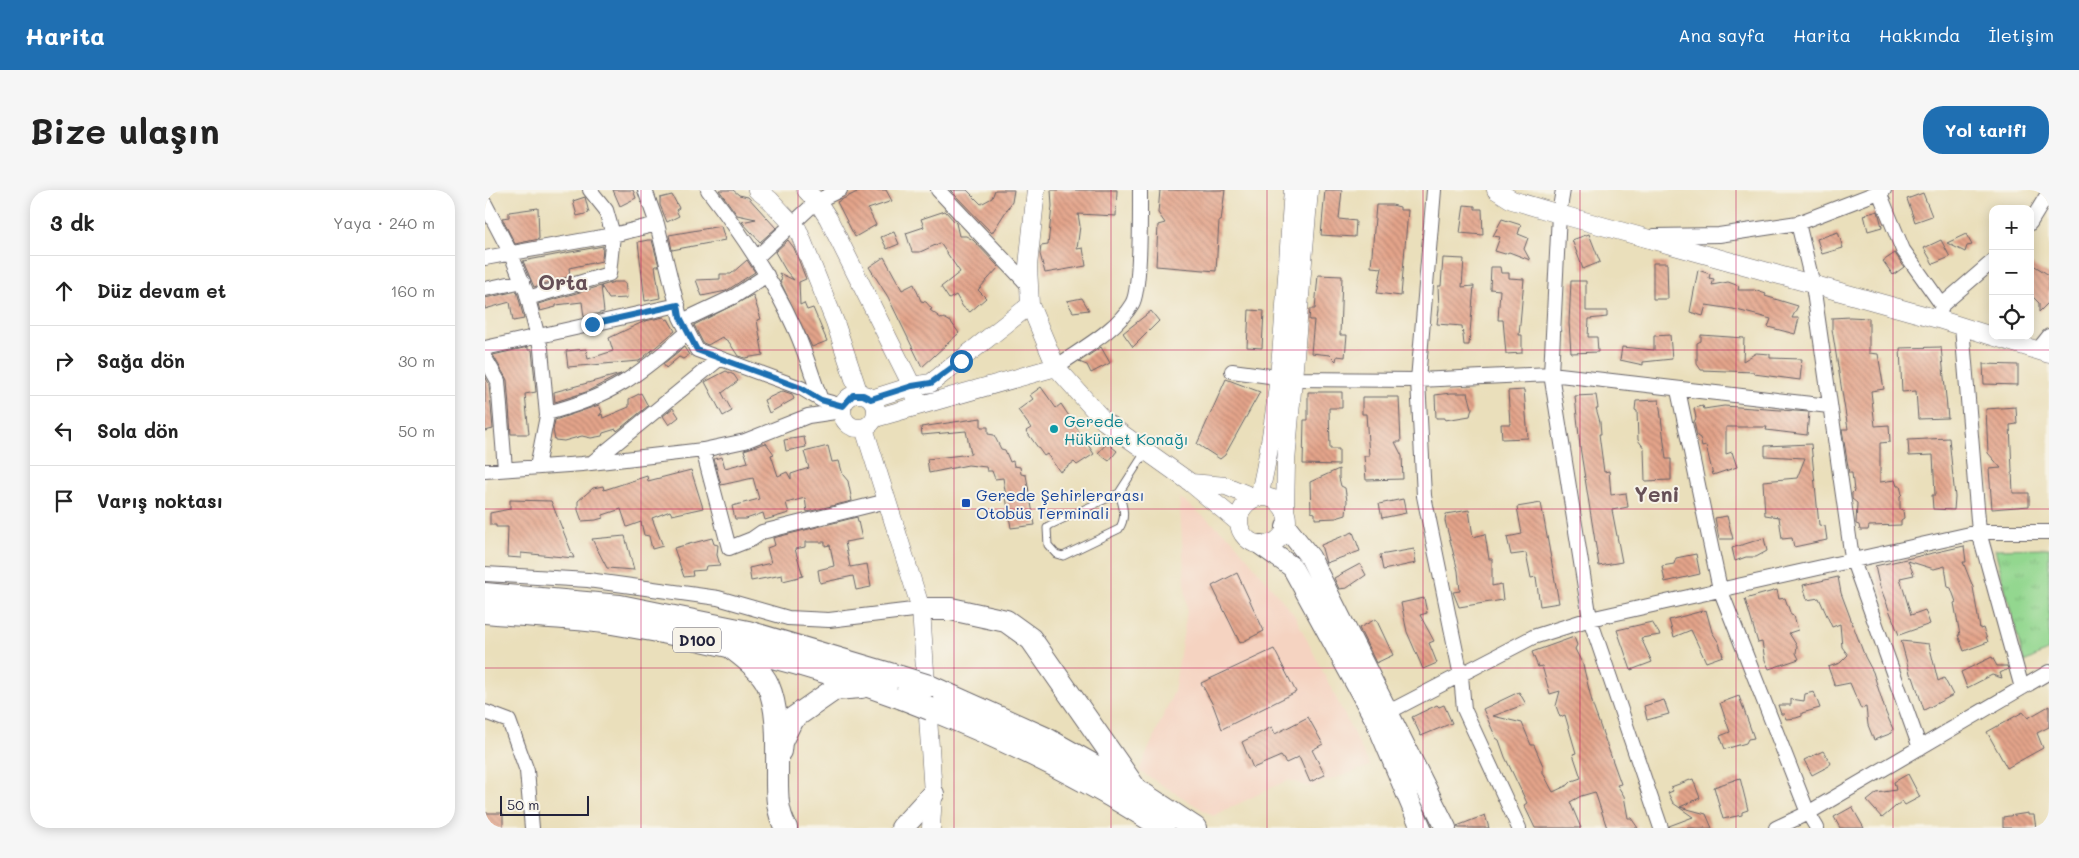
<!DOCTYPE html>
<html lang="tr">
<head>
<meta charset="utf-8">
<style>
  body { margin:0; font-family:Mali,sans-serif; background:#f6f6f6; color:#222 }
  .controls { position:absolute; right:15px; top:15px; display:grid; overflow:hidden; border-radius:10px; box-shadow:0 2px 12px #0003 }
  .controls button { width:45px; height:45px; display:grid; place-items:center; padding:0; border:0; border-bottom:1px solid #e0e0e0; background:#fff; color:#222; font:25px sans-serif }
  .scale { position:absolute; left:15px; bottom:12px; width:89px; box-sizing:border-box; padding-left:5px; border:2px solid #22223b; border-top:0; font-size:14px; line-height:18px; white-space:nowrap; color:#22223b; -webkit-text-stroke:4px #f7f3e8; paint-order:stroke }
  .stop { position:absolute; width:15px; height:15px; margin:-11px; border:4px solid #1f6fb2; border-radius:50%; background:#fff }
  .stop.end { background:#1f6fb2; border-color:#fff; box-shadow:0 1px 5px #0008 }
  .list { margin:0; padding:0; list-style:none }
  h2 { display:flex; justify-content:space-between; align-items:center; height:65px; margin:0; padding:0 20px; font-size:21px }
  h2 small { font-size:16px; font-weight:400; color:#767676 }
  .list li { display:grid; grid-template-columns:32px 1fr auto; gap:15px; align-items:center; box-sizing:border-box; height:70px; padding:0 20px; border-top:1px solid #e0e0e0 }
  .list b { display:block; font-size:19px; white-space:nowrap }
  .list em { font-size:16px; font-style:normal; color:#767676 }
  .icon { flex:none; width:28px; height:28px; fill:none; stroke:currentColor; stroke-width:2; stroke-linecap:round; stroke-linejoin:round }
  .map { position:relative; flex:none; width:1564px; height:638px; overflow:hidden; border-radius:20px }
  header { display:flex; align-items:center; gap:30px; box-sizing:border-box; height:70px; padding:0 25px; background:#1f6fb2; color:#fff }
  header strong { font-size:24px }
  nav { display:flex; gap:28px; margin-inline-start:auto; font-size:18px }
  .intro { display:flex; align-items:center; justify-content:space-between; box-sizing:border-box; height:120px; padding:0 30px }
  h1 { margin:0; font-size:35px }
  .button { padding:12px 22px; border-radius:20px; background:#1f6fb2; color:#fff; font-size:18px; font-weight:700 }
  main { display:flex; gap:30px; padding:0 30px }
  aside { flex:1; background:#fff; border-radius:20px; box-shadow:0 2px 12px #0003 }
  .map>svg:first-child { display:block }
  .built { fill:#f5d3c1 }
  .grass { fill:url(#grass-tufts); stroke:#5a7c65 }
  .building { fill:url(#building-back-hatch) }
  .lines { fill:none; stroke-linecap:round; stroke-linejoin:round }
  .service-casing { stroke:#686468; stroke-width:9 }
  .minor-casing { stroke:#686468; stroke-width:16 }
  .tertiary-casing { stroke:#686468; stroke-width:19 }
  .secondary-casing { stroke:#686468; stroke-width:22 }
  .trunk-casing { stroke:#686468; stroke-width:24 }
  .service { stroke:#fff; stroke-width:7 }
  .minor { stroke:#fff; stroke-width:14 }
  .tertiary { stroke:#fff; stroke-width:18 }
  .secondary { stroke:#fff; stroke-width:20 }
  .trunk { stroke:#fff; stroke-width:22 }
  .trunk-bridge-casing { stroke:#686468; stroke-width:24; stroke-linecap:butt }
  .trunk-bridge { stroke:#fff; stroke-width:22 }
  .route { stroke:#1f6fb2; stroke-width:6 }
  .grid { fill:none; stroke:#c2185b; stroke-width:1; stroke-opacity:0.55 }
  .culture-dot { fill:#0f9aa8; stroke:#f7f3e8; stroke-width:2 }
  .transit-dot { fill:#1a4fb4; stroke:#f7f3e8; stroke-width:2 }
  .labels { text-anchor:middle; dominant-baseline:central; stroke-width:4; stroke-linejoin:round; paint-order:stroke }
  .shield { fill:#f7f3e8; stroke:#62616f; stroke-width:1 }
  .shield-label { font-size:15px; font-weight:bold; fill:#22223b }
  .culture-label { font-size:16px; fill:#0d838f; stroke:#f7f3e8; text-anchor:start }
  .transit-label { font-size:16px; fill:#164399; stroke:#f7f3e8; text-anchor:start }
  .district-label { font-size:21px; font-weight:bold; fill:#665057; stroke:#f7f3e8 }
</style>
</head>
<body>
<header>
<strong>Harita</strong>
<nav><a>Ana sayfa</a><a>Harita</a><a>Hakkında</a><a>İletişim</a></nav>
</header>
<div class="intro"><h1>Bize ulaşın</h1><a class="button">Yol tarifi</a></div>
<main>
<aside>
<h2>3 dk<small>Yaya · 240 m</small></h2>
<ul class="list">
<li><svg class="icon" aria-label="ahead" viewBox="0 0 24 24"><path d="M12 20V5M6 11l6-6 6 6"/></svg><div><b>Düz devam et</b></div><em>160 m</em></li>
<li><svg class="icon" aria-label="right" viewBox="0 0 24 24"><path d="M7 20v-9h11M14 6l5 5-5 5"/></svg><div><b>Sağa dön</b></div><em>30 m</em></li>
<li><svg class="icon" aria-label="left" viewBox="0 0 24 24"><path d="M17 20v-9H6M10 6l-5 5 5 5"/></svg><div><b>Sola dön</b></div><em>50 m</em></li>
<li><svg class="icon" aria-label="arrive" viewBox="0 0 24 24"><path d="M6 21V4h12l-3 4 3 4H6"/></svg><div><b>Varış noktası</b></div></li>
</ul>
</aside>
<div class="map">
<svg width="1564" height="638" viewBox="0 0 1564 638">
  <defs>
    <pattern id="grass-tufts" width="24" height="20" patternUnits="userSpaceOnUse" patternTransform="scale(1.25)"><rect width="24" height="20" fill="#93d78f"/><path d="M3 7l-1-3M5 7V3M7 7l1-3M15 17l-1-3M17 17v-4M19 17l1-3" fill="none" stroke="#7eb87c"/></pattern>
    <pattern id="building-back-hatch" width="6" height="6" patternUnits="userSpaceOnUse" patternTransform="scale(1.25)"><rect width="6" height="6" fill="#e4a48a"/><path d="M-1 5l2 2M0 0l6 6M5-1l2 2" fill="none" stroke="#b88572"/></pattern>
  </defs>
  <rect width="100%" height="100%" fill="#f7f3e8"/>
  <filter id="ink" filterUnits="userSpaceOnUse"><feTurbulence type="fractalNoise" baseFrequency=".02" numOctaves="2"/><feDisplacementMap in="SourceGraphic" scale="10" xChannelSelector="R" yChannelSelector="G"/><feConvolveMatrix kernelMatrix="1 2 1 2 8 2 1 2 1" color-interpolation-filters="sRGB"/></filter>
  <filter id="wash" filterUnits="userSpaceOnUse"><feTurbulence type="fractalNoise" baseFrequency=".0096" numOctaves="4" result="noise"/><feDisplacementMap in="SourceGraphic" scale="20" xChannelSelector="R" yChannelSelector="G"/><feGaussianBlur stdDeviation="1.12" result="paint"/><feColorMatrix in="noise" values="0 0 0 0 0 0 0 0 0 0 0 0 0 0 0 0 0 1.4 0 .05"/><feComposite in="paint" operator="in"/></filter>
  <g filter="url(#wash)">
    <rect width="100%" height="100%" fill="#eadfbb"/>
    <!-- built -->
    <path class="built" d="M694 307 747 349 810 426 885 576 826 597 803 590 728 626 654 581 689 501 702 421Z"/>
    <!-- grass -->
    <path class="grass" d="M1564 358V460L1539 472 1510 359Z"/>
    <g id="blocks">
      <!-- building -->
      <path class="building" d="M128 0H148L151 8 135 16Z
        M234 0H248L254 5 263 7 291 38 275 52 257 32 271 29 252 25Z
        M376 0H401L407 11 383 19 391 35 370 47 352 12Z
        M465 0H482L496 14 507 8 510 0H529L527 12 507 43Z
        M566 0H632L631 26 593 24 595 36 592 59 598 58 601 76 560 83 555 64 556 56 563 55 567 16Z
        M675 0H740L736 31H734L731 81 671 76 673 35 680 33 673 23Z
        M840 0H857L854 29 871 31 870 47 836 45Z
        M1438 3 1447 26 1430 32 1422 9Z
        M187 5 194 18 191 20 194 26 182 32 175 15V8Z
        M100 7 104 23 92 26 88 11Z
        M891 15H907L915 17V20H923L916 106 892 103 897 78 886 77Z
        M979 15 990 16V19H997L998 45 975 43Z
        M53 18 54 49 30 54 17 28 24 27V22Z
        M460 21 471 33 474 46H481L488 50 514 77 493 100 501 108 485 122 478 117 471 105 464 109 456 97 475 82 455 53 435 62H427L421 43 439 37 436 29Z
        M1393 21 1397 37 1383 41 1379 25Z
        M1017 29 1036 35 1033 44 1043 48 1039 59 1045 70 1024 62 1020 64 1010 61 1015 47 1008 46Z
        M236 36 240 50 187 60 184 45Z
        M409 42 414 54 402 59 396 47Z
        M1353 42 1358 58 1337 64 1332 49Z
        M1104 44 1115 72 1098 79 1087 50Z
        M1481 44 1487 55 1482 56 1480 62 1462 53Z
        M163 50H167L174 76H170L175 108 160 111 153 52Z
        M303 50 309 58 321 89 314 92 315 115 319 113 322 120 328 118 342 151 327 157 295 91 297 90 294 83 309 90 301 81 290 62Z
        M1456 50 1465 67 1448 74 1439 58Z
        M118 56 117 71 84 78 85 86 49 97 38 71Z
        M1410 63 1419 77 1408 85 1398 71Z
        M399 67 417 100 429 94 436 111 441 112 447 119 445 120 457 129 459 128 466 132 474 143 437 177 403 107 384 77Z
        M958 68 979 69 977 97 989 96 984 155H979L977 136 952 134 954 119 953 96H956Z
        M262 70 270 82 241 101 217 106 211 90 235 89V84H246Z
        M1168 73H1182L1183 109H1168Z
        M1545 73 1564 85V112L1554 122V113L1545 104Z
        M1006 77H1015L1016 83H1024V88L1039 89 1034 145H1037V163L1021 164 1018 130H1013L1015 100 1005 99Z
        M1213 80 1225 84 1224 88 1229 89 1227 95 1243 92 1254 96 1253 100H1269L1281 104 1280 106 1313 116 1307 128H1314L1310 144 1283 137 1286 129 1248 119 1221 115 1218 126 1205 122Z
        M833 85 857 86 855 145H862L860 167 852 166 851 171 845 165 826 163 829 130H824L825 119H830Z
        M1086 91H1101V121H1122V127L1104 129 1103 147H1112L1113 162 1086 163 1084 133Z
        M129 92H140L142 108 124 109 116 96Z
        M116 96 119 122 99 127 97 112 71 115V117L55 121 53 114Z
        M32 101 39 129 28 131 25 112 0 119V108Z
        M268 105 276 129 272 130 278 165 260 168 253 166 244 152 237 147 223 155 218 153 209 135Z
        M597 108 604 120 588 122 582 111Z
        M764 120 779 121 777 158 762 157Z
        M666 121 674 131 648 157 638 143Z
        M179 127 181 130 183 129 190 141 154 171 83 177 81 161 101 159 103 169 128 161 124 148 160 131Z
        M1365 127 1384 128V163L1393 164 1399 199 1386 201 1390 236 1404 235 1405 252 1395 253V292L1410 290 1412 296H1415L1417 304 1415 306V319L1418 320 1419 328 1416 330V335L1384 336 1383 340H1375L1374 335 1371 334 1372 313 1367 309V303L1369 301 1367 283H1364L1357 239H1363L1347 139V128Z
        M1185 145 1187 169 1158 172V175L1135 170 1137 157 1169 160V146Z
        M1216 145 1259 148 1258 171 1271 163 1285 164V168L1317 169 1315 190 1269 184V182L1216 180 1212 174V153L1216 151Z
        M43 157V160H47L51 202 40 204 44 244H26L22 190 8 165Z
        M199 157 204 165 198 169 194 167 181 178 178 174Z
        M616 157 625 173 606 183 602 175 594 172Z
        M1456 157 1463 228 1433 229 1431 201 1417 202 1415 158Z
        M1498 174 1533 175V195L1499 194Z
        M241 181 249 185 253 191 237 203 247 221 238 226 220 192Z
        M136 184 101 202 70 212 69 202Z
        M0 186 4 194 8 239 0 241Z
        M741 189 775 202 740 265 735 269 712 254Z
        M556 197 571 218 576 214 609 264 592 275 589 272 575 282 562 264 559 266 541 241 546 238 533 220 548 209 545 205Z
        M1039 200 1043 248 1017 249 1016 234H1025L1023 201Z
        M298 201 307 204 309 209 284 223 279 210Z
        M823 202H857V218H844L845 259H854V275L818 274 819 230H823Z
        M156 203 163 216 132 241 131 239 118 243 117 246 106 248 97 246 79 251 70 250 68 240 70 230 114 215 117 222 114 226 117 224 118 228 144 217V209Z
        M966 203H983L987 218 985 226 960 230V228H951L950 205Z
        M1111 205 1113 218H1111L1115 232 1116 244H1114L1119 282 1124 281 1126 305 1141 303 1143 317 1127 320 1137 372 1114 376 1095 257 1090 206Z
        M877 207H914L916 252H910L917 266 918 289 881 290 879 266H884L881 224H877Z
        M1174 210 1181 269H1186V290L1160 291 1159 258 1153 250 1152 221 1150 220 1151 211Z
        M1218 216 1219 219 1239 216 1324 222 1322 245 1281 240 1282 237H1241V264L1247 262 1252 277 1228 285 1221 256 1217 257 1215 248 1212 246 1209 232 1211 228 1209 218Z
        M1531 217 1532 234 1525 235 1528 303H1544V316L1507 319 1504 279 1516 278 1503 263 1501 219Z
        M188 218 194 227 184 235 178 226Z
        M496 228V237H503V244L509 245 516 259 520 260 525 272 528 271 529 276 535 277 536 284 541 285 550 335 526 338 518 288 510 289 507 281H502L501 277 483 275 444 283 442 269 486 264 481 241 437 245 436 237Z
        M319 247 321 257 301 261 299 250Z
        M1464 248 1470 307 1469 320 1448 319 1447 305H1450L1448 265 1424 266 1423 250Z
        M281 253 289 264 286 265 293 286 302 282 306 289V284L324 278 319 262 343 256 347 272 354 271 358 285 363 291 367 311 322 322 320 308 301 313 304 323 280 330 278 323 261 329H250L247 316 274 309 268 288 236 295 229 269 237 267 240 278 263 272 259 260Z
        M622 253 632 261 624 271 613 263Z
        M1326 254 1334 335 1340 336 1342 350 1309 357 1307 348 1297 349 1294 327 1280 325 1278 291 1312 288 1320 268 1280 266V256Z
        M854 279V288L856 296 860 298 862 311 861 325 851 328 830 329V323L826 322 825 292Z
        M206 280 218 318 187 325 185 321 167 328 178 356 167 359 164 346 159 345 156 332 142 337 136 319 118 325V328L111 330 97 331 93 320V311L108 298 118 296 119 300 162 286 163 291Z
        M918 309 921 323 897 328 894 314Z
        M25 310 66 311 89 368 36 363V368L22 367 23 337H11V335H5V323L25 319Z
        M1056 313 1074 413 1055 416 1051 387 1046 388 1041 363 1026 365 1022 347 1037 344 1032 317Z
        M984 320 988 347 1000 344 1004 369H1007V396L1016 394 1018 410 974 417 968 402 975 401 973 381 960 331 961 324Z
        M1242 326 1248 349H1234L1230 328Z
        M372 327 377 349 360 352 365 377 382 374 386 397 371 400 368 386 335 393 333 380 349 376 345 355 340 356V352H320V357L310 359 318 386 298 391 297 385 266 391 264 378 286 373 282 358 290 355 288 348Z
        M868 342 875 361 841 373 836 355Z
        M140 346 149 380 122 378 107 349Z
        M227 348 229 354 233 355 232 365 235 375 221 376 220 380 207 381 208 386 199 387 189 358Z
        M1279 348 1282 361 1271 367H1261L1250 371 1247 358Z
        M1479 356 1481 372H1478L1488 397 1495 439 1498 438 1503 452 1479 461 1473 445H1475L1469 413 1471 412 1466 398 1463 397 1460 376 1449 379 1423 371 1429 385 1415 388 1426 425 1440 420 1445 434 1414 445 1394 394 1390 376Z
        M929 359 931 373 898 380 895 365Z
        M1211 364 1215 384 1180 392 1177 376 1189 374 1191 368Z
        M875 374 881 385 862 398 854 399 849 388Z
        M752 383 779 441 755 453 727 396Z
        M1353 387 1356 403 1380 467 1388 482 1401 523 1408 539 1407 543 1389 550 1383 535 1381 517 1376 519 1365 493 1350 496 1343 477 1355 473 1363 465 1357 457 1355 434 1347 437 1334 408 1322 410 1318 395Z
        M1292 400 1294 409 1300 408 1306 425 1309 426 1313 440 1304 443 1312 456 1311 463 1314 469 1284 479 1280 470 1277 452 1273 453 1260 409Z
        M939 408 942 423 935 425 949 451 944 453 952 473 938 479 922 442 916 413Z
        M1221 420 1227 442 1234 453 1238 466 1221 472 1206 440 1189 447 1184 430Z
        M891 429 908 465 891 473 874 438Z
        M1167 432 1175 445 1156 448 1167 472 1146 480 1132 440Z
        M1089 447 1092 455 1090 459 1098 475 1108 516 1136 594 1132 595 1139 606 1143 628H1146L1153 638H1122L1110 602 1096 606 1085 612 1096 638H1050L1039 615 1042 613 1020 567 1014 550 1011 548 998 519 1034 502 1041 514 1008 526 1037 533 1046 555H1049L1058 576V583L1068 602 1083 595 1087 591 1096 588 1088 564 1091 563 1080 525 1075 527 1071 516 1075 501 1065 504 1057 476 1053 477 1047 462Z
        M1416 451 1444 454 1453 491 1459 488 1468 505 1439 520 1428 487H1426Z
        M789 459 811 502 737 539 728 515 716 493Z
        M1507 467 1512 476H1522L1523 479 1515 483 1517 488 1507 485 1482 498 1476 482Z
        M1329 502 1335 518 1317 523V526L1311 528 1301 529 1299 524H1296L1293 515H1306V509L1319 511 1320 504Z
        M1254 506 1269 548 1263 549 1261 553 1240 559 1235 546 1245 542 1235 513Z
        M1179 510 1184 524 1162 530 1159 516Z
        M952 515 954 517 959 515 967 533 936 546 927 527Z
        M1564 516V537L1552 543 1558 558 1522 578 1502 542 1538 522 1543 528Z
        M823 527 838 554 827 560 840 585 825 592 814 567 801 573 796 566 768 578 757 552 787 537 790 544Z
        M1338 561 1346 573 1344 576 1327 585 1319 570Z
        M1423 584 1435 607 1420 615 1417 611 1397 628 1382 611 1392 603 1411 600 1409 592Z
        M1255 588 1263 620 1257 622V625L1238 629 1229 597Z
        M1208 589 1215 608 1195 617 1221 624 1227 638H1185L1184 636 1208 627 1188 613 1183 603 1188 601 1186 597Z
        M1367 617 1379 638H1355L1349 627Z
        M0 623H18V638H0Z
        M1543 623V625H1549L1551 638H1518V627Z
        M1000 625 1004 638H973L972 636Z"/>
    </g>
  </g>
  <g filter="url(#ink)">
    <use href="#blocks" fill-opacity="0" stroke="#686468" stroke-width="1"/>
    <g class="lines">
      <defs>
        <path id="service" d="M634 303C638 316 642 327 634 339L578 366 571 364 563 355 562 338 565 335 634 303 661 261"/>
        <path id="minor" d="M105 0 121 20 128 45 172 34 195 127 212 160 316 198 336 210 358 216
          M160 0 172 34
          M223 0C256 43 287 88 309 137 320 160 327 186 336 210
          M453 0 544 96
          M949 0 933 190 939 306 976 486 979 519 1034 638
          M1078 0 1074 24 1066 184 1105 429 1176 638
          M1394 2 1418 60 1457 115
          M0 14 25 62 41 101 56 159 62 226 52 277
          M1313 33 1328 95 1367 368 1435 558
          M1545 33 1564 2
          M1169 46 1234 45 1313 33 1399 0
          M0 68 128 45 124 84 43 108
          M271 68 332 11 355 0
          M0 99 38 91
          M1455 123 1457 115 1508 71
          M197 131 250 106 282 85
          M1477 137 1494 342 1537 498
          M0 158 193 115
          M1552 161 1564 146
          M0 168 13 191 20 279
          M571 177C596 159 631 141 647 114 656 100 655 21 655 0
          M747 181 807 189 933 190 1066 184 1344 216
          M1193 200 1235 399 1323 623 1332 638
          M62 223C126 207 154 185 203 142
          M218 260 244 358 267 349 277 342 402 311
          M108 272 234 169
          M0 281 97 274 218 260 260 251 323 226 357 221
          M0 384 103 390 233 408 303 428 344 430 436 419
          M0 522 24 531 42 581 47 638
          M896 526 1048 447 1105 429 1494 342H1564
          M1291 638 1323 623 1564 482"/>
        <path id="tertiary" d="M272 0 285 10 313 40 350 132 374 204
          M321 0 334 14 343 28 427 196 433 215
          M551 0 543 76 545 115 571 177 619 231 706 293 754 333
          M1011 0 1027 10 1074 24 1453 129 1564 164
          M357 221a17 17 0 1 1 34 0a17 17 0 1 1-34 0Z
          M386 209 427 196 446 193 545 115
          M390 228 571 177
          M379 238 436 419 448 604 446 638
          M706 293 741 296 770 308
          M754 331a24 24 0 1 1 48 0a24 24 0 1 1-48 0Z
          M774 307C798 207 800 102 808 0
          M800 322 801 272 824 0"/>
        <path id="secondary" d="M801 337 825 367 961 638
          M776 355 807 377 890 529 936 638"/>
        <path id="trunk" d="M0 404 135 416 263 442 415 487
          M436 419H466L521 431 546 449 648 595
          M0 422C42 426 86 427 128 433 226 449 325 474 417 508
          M248 459C260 468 277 481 283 495 294 520 292 555 292 582 292 602 291 620 301 638
          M444 496 560 548 652 600 710 638
          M445 519C526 552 605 590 678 638
          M295 561 296 552 307 529 350 499 376 497
          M417 638 448 604"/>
      </defs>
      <!-- service casing -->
      <use href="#service" class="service-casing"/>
      <!-- minor casing -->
      <use href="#minor" class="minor-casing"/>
      <!-- tertiary casing -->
      <use href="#tertiary" class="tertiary-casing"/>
      <!-- secondary casing -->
      <use href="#secondary" class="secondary-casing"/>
      <!-- trunk casing -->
      <use href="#trunk" class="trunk-casing"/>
      <!-- service -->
      <use href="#service" class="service"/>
      <!-- minor -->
      <use href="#minor" class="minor"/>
      <!-- tertiary -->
      <use href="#tertiary" class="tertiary"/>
      <!-- secondary -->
      <use href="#secondary" class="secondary"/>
      <!-- trunk -->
      <use href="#trunk" class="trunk"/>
      <defs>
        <path id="trunk-bridge" d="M415 487 444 496
          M417 508 445 519"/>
      </defs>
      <!-- trunk-bridge casing -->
      <use href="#trunk-bridge" class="trunk-bridge-casing"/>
      <!-- trunk-bridge -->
      <use href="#trunk-bridge" class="trunk-bridge"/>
    </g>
  </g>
  <g class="lines" filter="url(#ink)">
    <!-- route -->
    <path class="route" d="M107 134 193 115 195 127 212 160 316 198 336 210 358 216 368 205H378L386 209 427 196 446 193 476 171"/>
  </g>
  <!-- grid -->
  <path class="grid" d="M156 0V638M313 0V638M469 0V638M626 0V638M782 0V638M938 0V638M1095 0V638M1251 0V638M1408 0V638M0 160H1564M0 319H1564M0 478H1564"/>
  <!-- markers -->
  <circle class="culture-dot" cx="569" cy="239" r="5"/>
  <rect class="transit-dot" x="476" y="308" width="10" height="10" rx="2.5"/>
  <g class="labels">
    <!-- shield labels -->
    <rect class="shield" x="188" y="437.5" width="48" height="25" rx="4"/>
    <g class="shield-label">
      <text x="212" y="450">D100</text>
    </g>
    <!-- culture labels -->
    <g class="culture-label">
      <text x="579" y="230">Gerede<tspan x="579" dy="18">Hükümet Konağı</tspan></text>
    </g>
    <!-- transit labels -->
    <g class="transit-label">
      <text x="491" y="304">Gerede Şehirlerarası<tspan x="491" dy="18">Otobüs Terminali</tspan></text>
    </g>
    <!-- district labels -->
    <g class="district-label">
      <text x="78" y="91">Orta</text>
      <text x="1172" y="303">Yeni</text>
    </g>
  </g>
</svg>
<div class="controls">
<button>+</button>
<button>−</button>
<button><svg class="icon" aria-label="locate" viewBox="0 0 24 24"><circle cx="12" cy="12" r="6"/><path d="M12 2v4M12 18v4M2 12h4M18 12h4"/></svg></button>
</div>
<div class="scale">50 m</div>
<div class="stop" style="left:476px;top:171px"></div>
<div class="stop end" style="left:107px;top:134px"></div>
</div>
</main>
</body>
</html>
